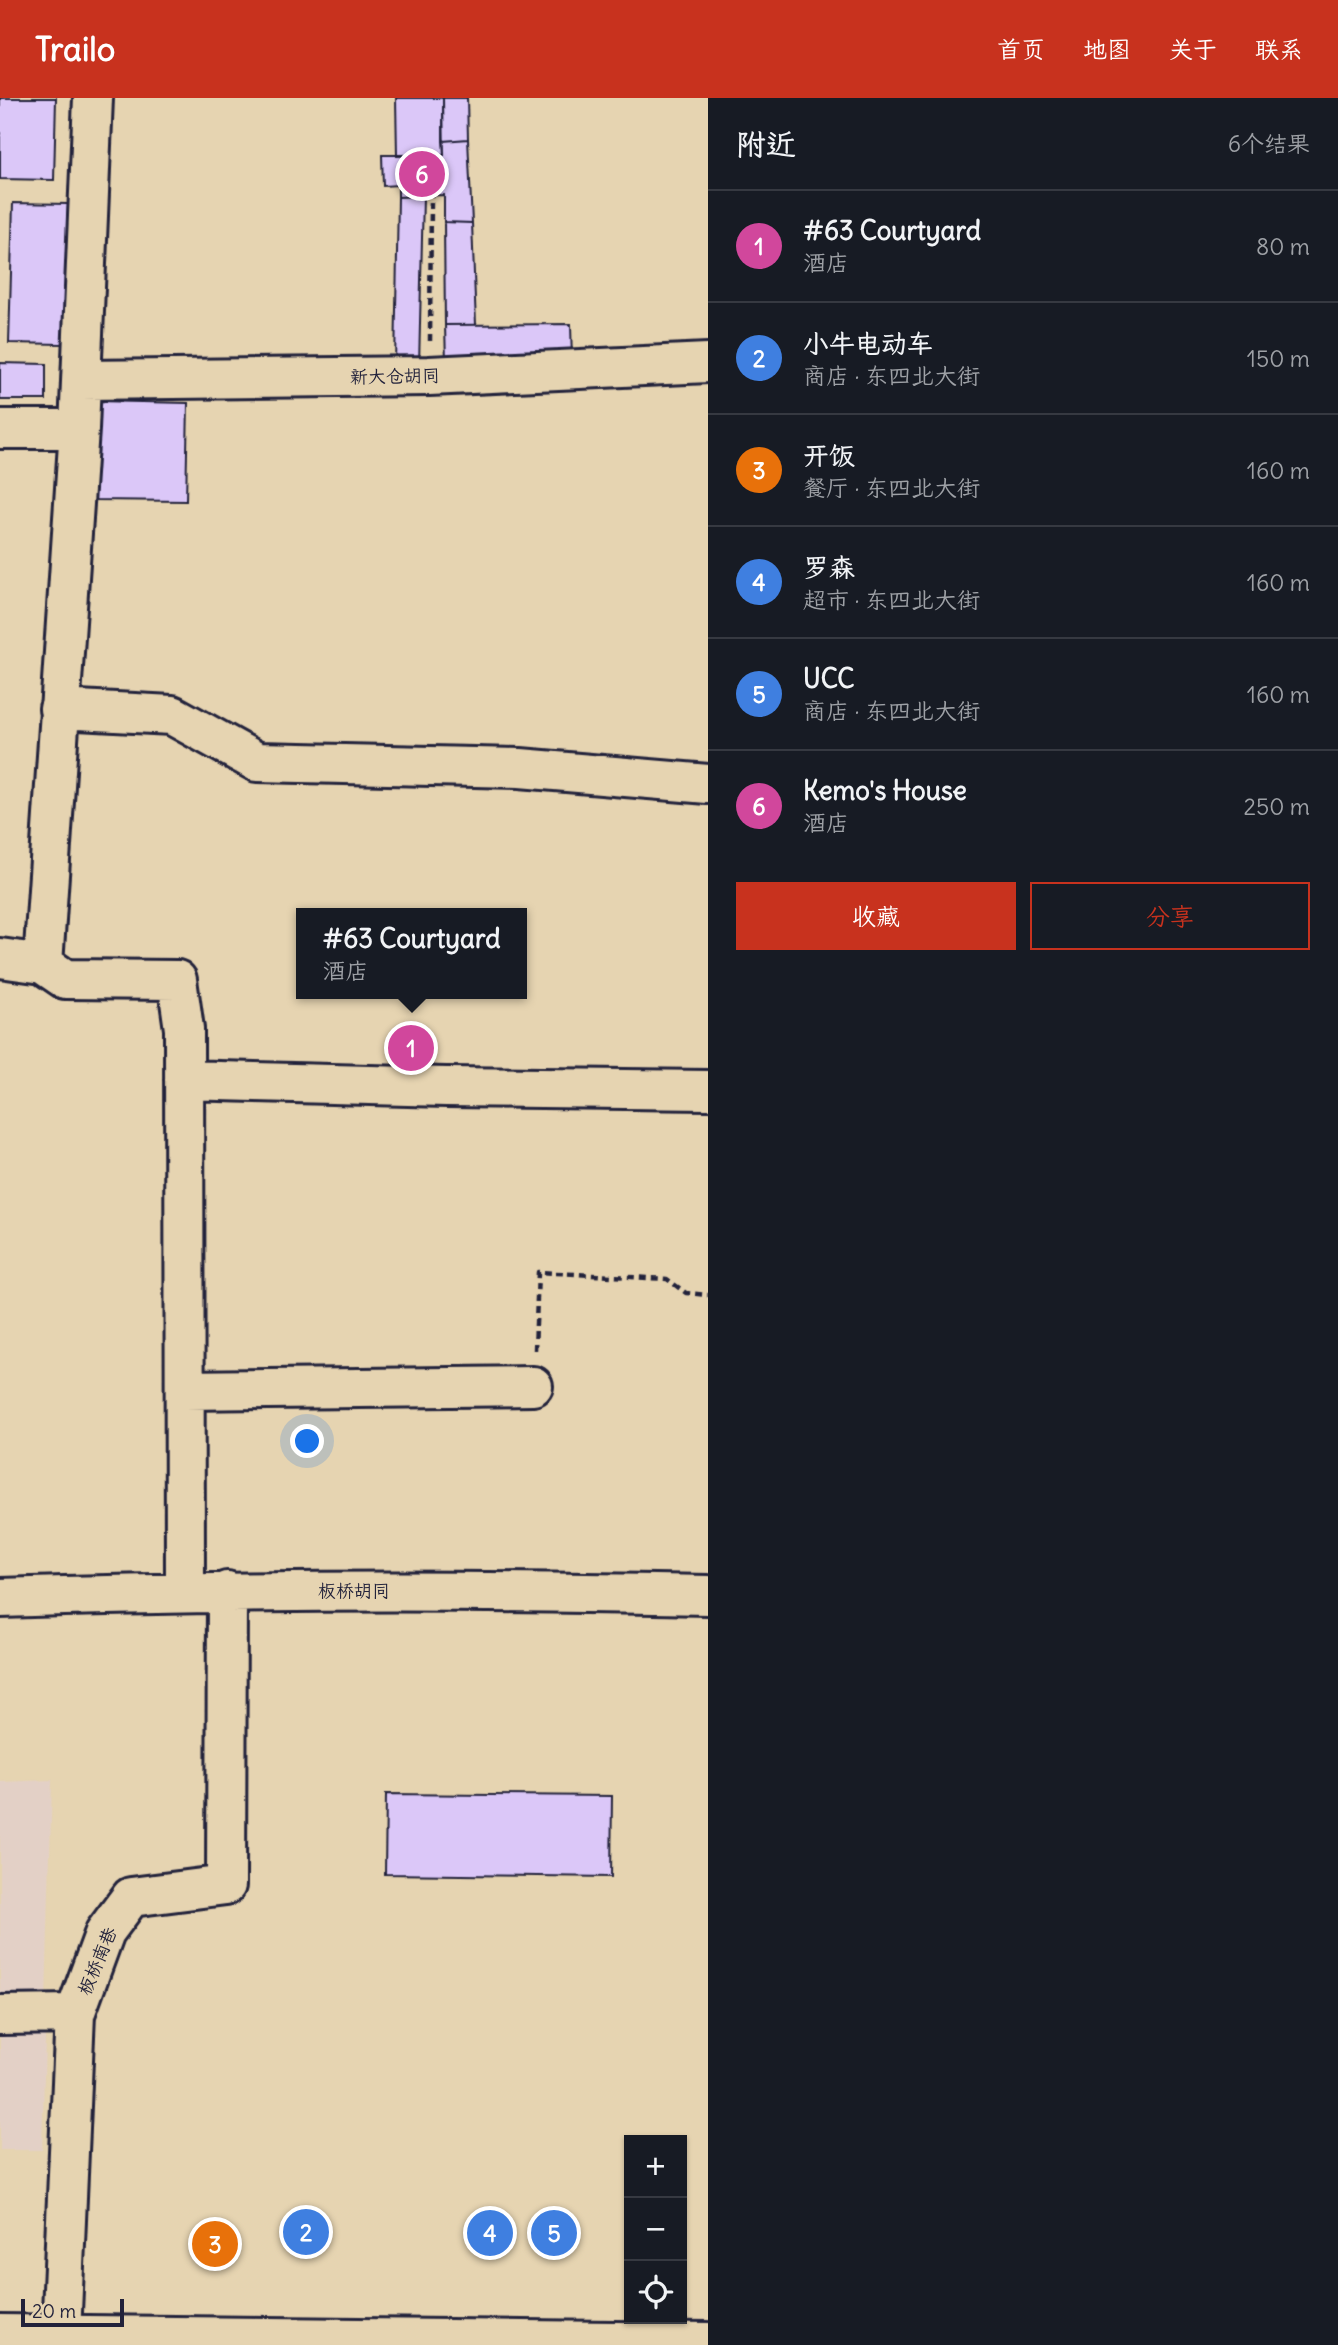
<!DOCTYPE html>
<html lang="zh">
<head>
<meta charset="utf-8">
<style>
  body { margin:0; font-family:Delius,"LXGW WenKai TC",sans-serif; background:#20242c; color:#f1f3f6 }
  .controls { position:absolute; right:21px; bottom:21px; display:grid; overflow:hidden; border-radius:0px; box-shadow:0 2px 5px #0004 }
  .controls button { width:63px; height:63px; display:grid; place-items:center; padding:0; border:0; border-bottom:2px solid #363941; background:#171b24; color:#f1f3f6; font:35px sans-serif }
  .scale { position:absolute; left:21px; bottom:18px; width:103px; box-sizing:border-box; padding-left:7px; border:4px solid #22223b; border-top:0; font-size:19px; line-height:24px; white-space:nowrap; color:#22223b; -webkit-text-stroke:5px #e6d4b1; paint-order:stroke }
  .you { position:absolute; left:308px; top:1344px; width:24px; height:24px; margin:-18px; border:5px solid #fff; border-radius:50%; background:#1a73e8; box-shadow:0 0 0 10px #1a73e833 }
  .badge { display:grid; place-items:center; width:46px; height:46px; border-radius:50%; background:#c8321e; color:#fff; font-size:23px; font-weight:700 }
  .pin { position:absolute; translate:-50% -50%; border:4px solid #fff; box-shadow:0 2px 7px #0006 }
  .popup { position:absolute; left:296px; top:810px; width:231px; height:91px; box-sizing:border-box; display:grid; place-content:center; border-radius:0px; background:#171b24; filter:drop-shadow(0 2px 5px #0005); font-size:23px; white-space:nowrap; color:#9ea1a6 }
  .popup b { font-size:26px; color:#f1f3f6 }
  .popup::after { content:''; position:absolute; left:50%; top:100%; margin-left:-14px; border:14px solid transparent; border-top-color:#171b24 }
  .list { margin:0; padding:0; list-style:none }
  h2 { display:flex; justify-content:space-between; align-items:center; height:91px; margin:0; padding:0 28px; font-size:30px }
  h2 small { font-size:23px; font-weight:400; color:#9ea1a6 }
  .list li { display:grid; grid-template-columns:46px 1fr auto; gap:21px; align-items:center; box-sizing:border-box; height:112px; padding:0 28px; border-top:2px solid #363941 }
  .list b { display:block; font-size:26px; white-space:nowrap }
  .list p { margin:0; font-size:23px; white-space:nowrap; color:#9ea1a6 }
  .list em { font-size:23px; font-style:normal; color:#9ea1a6 }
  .actions { display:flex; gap:14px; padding:21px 28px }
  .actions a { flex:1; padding:16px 0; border:2px solid #c8321e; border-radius:0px; text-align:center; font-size:24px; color:#c8321e }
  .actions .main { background:#c8321e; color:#fff }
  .icon { flex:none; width:38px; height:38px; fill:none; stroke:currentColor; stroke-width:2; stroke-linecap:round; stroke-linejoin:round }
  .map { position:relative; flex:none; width:708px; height:2247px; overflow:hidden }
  header { display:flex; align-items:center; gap:42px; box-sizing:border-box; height:98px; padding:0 35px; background:#c8321e; color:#fff }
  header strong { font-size:33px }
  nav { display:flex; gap:38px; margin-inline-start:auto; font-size:24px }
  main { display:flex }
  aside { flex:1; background:#171b24 }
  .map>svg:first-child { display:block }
  .built { fill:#e3d0c6 }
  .building { fill:#dbc7f8; stroke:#22223b; stroke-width:2 }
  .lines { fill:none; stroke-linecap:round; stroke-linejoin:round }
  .minor-casing { stroke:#22223b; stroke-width:44 }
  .major-casing { stroke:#22223b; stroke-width:44 }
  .path { stroke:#22223b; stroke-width:4.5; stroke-dasharray:7 5; stroke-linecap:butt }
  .minor { stroke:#e6d4b1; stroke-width:38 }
  .major { stroke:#e6d4b1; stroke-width:38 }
  .labels { text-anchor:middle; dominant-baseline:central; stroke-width:5; stroke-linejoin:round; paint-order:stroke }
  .street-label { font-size:18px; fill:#22223b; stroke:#e6d4b1 }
</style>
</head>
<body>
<header>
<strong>Trailo</strong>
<nav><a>首页</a><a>地图</a><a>关于</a><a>联系</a></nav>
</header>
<main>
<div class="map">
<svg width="708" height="2247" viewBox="0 0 708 2247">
  <rect width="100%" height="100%" fill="#e6d4b1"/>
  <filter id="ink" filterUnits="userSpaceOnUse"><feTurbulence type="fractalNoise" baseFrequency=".0143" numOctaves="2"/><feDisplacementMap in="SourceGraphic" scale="14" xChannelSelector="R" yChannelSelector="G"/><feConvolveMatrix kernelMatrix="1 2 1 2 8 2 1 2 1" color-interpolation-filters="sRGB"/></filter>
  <g filter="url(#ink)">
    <!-- built -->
    <path class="built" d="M52 1682 42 2052H0V1684Z"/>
    <!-- building -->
    <path class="building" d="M0 0H56L54 82 0 81Z
      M396 0H443L444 57 397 58Z
      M443 0H467L468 41 443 43Z
      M468 41 472 125 444 124V97L398 99V87L383 88 382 57H444L443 43Z
      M423 98 419 268H395L398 99Z
      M13 105 68 106 63 246 9 245Z
      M444 124 472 125 476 227H445Z
      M571 226 572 263 446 264 445 227Z
      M0 265 46 266V302H0Z
      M95 303 188 305 186 403 93 402Z
      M386 1696 612 1698 611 1779 385 1776Z"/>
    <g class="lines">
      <defs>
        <path id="minor" d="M93 0 79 331 43 866 65 881 177 882 184 931 185 1493
          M82 282 429 278 708 265
          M0 331H79
          M59 611 172 617 257 664 520 670 708 686
          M0 860 43 866
          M184 982 446 989 708 992
          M185 1292 533 1288
          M0 1500C236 1492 472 1492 708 1497
          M0 1917 75 1916
          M61 2237 75 1916 105 1834 131 1799 226 1787 227 1493"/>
        <path id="major" d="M0 2236 708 2244"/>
      </defs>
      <!-- minor casing -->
      <use href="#minor" class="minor-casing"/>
      <!-- major casing -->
      <use href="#major" class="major-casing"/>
      <!-- path -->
      <path class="path" d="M430 243 431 97
        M535 1252 538 1174 667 1181 686 1195 708 1197"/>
      <!-- minor -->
      <use href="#minor" class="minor"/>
      <!-- major -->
      <use href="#major" class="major"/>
    </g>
  </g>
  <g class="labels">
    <!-- street labels -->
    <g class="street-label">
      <text transform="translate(395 278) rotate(-1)">新大仓胡同</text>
      <text x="354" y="1492">板桥胡同</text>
      <text transform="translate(97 1863) rotate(-67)">板桥南巷</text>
    </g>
  </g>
</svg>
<div class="controls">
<button>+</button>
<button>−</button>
<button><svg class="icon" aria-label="locate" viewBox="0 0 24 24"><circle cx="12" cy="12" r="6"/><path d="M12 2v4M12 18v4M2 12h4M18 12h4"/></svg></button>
</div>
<div class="scale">20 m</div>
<div class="you"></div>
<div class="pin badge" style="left:411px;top:950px;background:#d1479c">1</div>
<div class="popup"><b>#63 Courtyard</b>酒店</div>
<div class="pin badge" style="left:306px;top:2134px;background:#3f7fe0">2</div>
<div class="pin badge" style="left:215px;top:2146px;background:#e8710a">3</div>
<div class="pin badge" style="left:490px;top:2135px;background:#3f7fe0">4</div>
<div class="pin badge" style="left:554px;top:2135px;background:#3f7fe0">5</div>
<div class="pin badge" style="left:422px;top:76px;background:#d1479c">6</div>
</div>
<aside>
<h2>附近<small>6个结果</small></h2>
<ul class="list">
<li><span class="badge" style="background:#d1479c">1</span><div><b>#63 Courtyard</b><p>酒店</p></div><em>80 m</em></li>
<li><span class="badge" style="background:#3f7fe0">2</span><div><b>小牛电动车</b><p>商店 · 东四北大街</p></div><em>150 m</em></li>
<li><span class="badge" style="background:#e8710a">3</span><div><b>开饭</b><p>餐厅 · 东四北大街</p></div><em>160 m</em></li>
<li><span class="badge" style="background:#3f7fe0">4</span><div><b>罗森</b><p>超市 · 东四北大街</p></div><em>160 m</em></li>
<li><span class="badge" style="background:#3f7fe0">5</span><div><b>UCC</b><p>商店 · 东四北大街</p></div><em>160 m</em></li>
<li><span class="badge" style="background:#d1479c">6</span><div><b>Kemo's House</b><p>酒店</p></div><em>250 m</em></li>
</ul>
<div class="actions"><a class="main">收藏</a><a>分享</a></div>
</aside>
</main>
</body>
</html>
